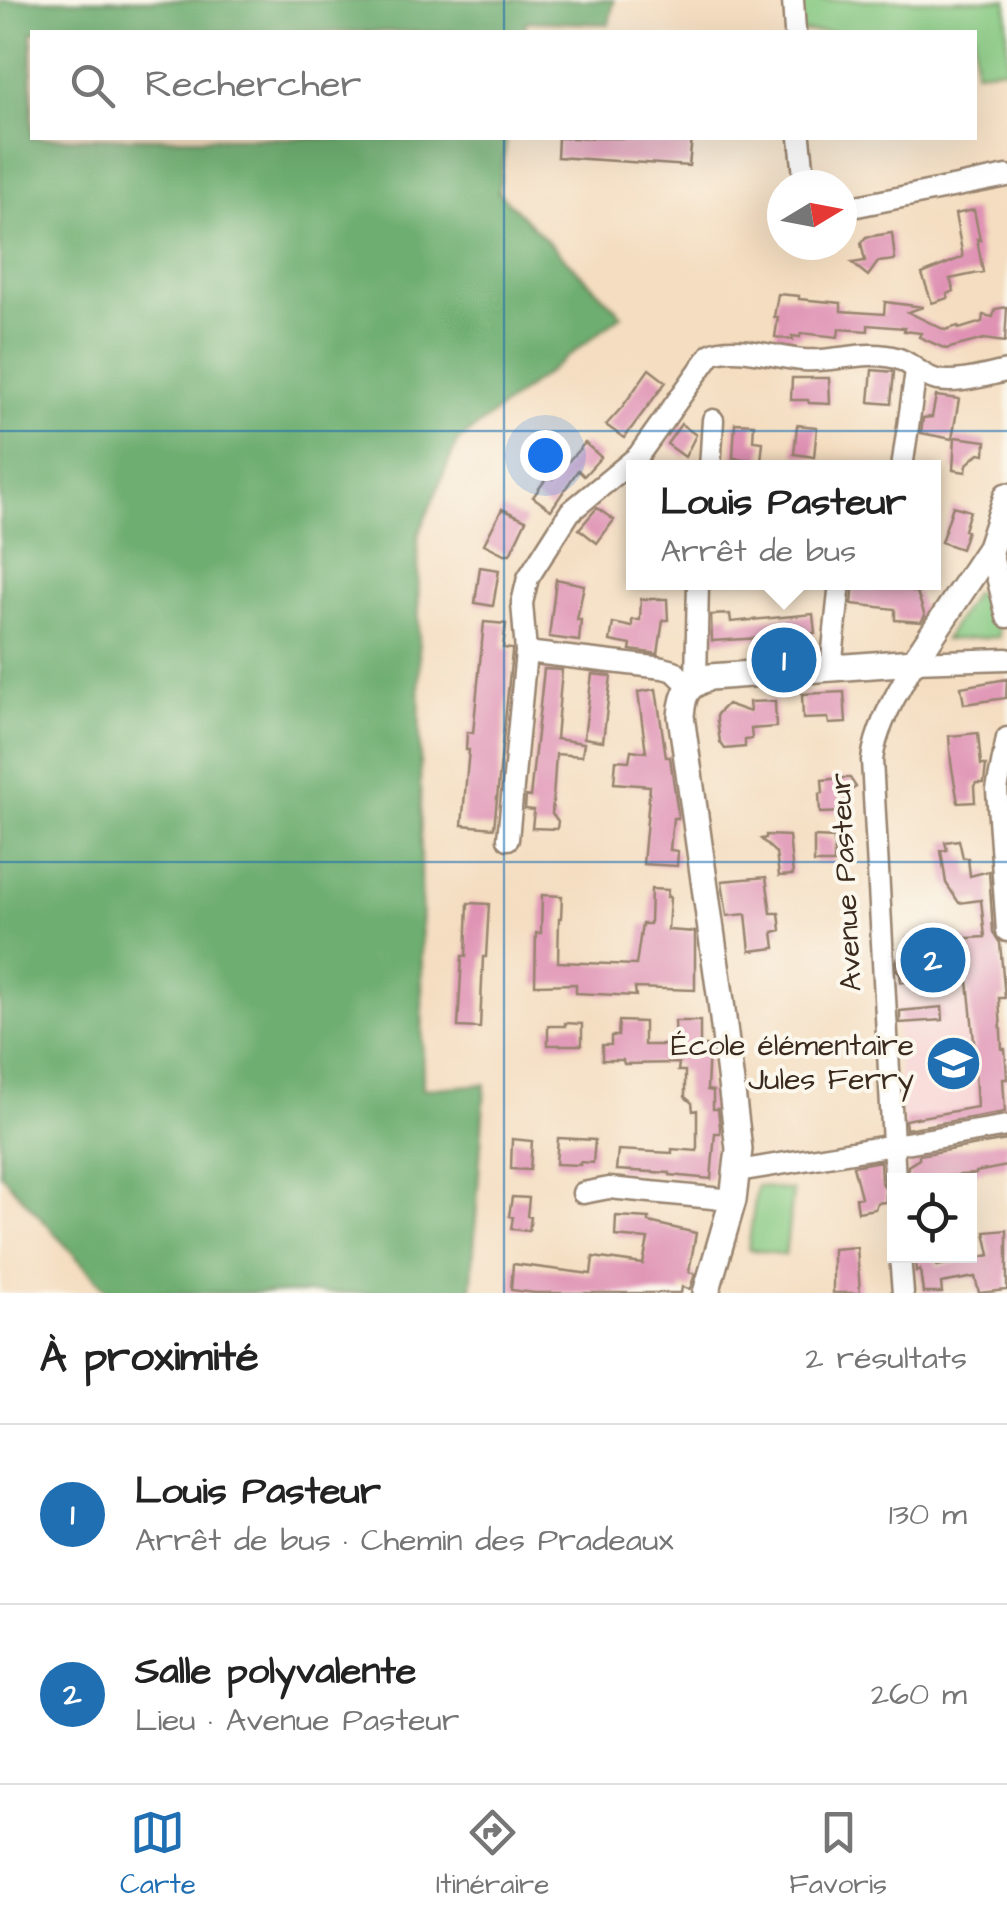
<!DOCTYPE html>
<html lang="fr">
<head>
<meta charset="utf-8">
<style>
  body { margin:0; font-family:"Architects Daughter",sans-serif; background:#f2f2f2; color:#222 }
  .controls { position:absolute; right:30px; bottom:30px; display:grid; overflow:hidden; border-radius:0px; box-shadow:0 10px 40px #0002 }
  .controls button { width:90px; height:90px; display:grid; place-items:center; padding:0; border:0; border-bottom:2px solid #e0e0e0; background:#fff; color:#222; font:50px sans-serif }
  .compass { position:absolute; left:767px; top:170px; width:90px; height:90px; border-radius:50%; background:#fff; box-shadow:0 10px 40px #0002; rotate:80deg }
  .you { position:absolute; left:545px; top:455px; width:35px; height:35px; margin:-25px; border:8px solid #fff; border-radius:50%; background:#1a73e8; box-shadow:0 0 0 15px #1a73e833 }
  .badge { display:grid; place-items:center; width:65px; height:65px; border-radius:50%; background:#1f6fb2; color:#fff; font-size:32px; font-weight:700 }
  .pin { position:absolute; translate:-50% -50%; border:5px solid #fff; box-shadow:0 2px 10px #0006 }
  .popup { position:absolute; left:626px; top:460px; width:315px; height:130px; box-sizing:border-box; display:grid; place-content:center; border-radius:0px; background:#fff; filter:drop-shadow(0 2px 8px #0005); font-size:32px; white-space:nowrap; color:#767676 }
  .popup b { font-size:38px; color:#222 }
  .popup::after { content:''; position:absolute; left:50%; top:100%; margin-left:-20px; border:20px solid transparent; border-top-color:#fff }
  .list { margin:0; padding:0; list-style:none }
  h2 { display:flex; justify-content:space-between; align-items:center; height:130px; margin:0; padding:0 40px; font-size:42px }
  h2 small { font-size:32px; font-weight:400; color:#767676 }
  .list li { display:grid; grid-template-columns:65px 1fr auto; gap:30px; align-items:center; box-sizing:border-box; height:180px; padding:0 40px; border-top:2px solid #e0e0e0 }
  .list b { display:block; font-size:38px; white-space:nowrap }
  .list p { margin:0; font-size:32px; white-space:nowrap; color:#767676 }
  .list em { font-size:32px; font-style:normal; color:#767676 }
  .icon { flex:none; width:55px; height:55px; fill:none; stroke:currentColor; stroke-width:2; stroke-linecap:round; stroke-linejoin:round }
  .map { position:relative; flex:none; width:1007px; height:1293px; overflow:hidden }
  .search { position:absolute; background:#fff; box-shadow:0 10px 40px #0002; left:30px; right:30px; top:30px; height:110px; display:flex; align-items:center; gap:25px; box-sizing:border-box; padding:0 35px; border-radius:0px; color:#767676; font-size:38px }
  .sheet { height:490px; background:#fff }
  nav { display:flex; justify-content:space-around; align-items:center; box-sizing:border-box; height:140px; border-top:2px solid #e0e0e0; background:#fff; font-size:28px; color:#767676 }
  nav a { display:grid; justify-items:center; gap:5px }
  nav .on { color:#1f6fb2 }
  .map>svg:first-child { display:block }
  .built { fill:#f7cfd2 }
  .green { fill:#88ca83; stroke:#627a50; stroke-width:2.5 }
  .forest { fill:#6eae71; stroke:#546c48; stroke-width:2.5 }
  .building { fill:#df92b4 }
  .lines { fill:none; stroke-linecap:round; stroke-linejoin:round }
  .minor-casing { stroke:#98846f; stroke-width:25 }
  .major-casing { stroke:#98846f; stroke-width:30 }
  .minor { stroke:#fff; stroke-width:20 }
  .major { stroke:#fff; stroke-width:25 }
  .grid { fill:none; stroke:#1f6fb2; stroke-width:2.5; stroke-opacity:0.55 }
  .labels { text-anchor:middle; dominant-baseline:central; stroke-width:8; stroke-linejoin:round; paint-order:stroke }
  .street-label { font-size:30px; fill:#3b2a1e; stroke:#fbf7ec }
  .poi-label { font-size:30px; fill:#3b2a1e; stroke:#fbf7ec; text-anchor:end }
</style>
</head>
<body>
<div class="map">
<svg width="1007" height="1293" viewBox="0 0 1007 1293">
  <rect width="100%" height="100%" fill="#fbf7ec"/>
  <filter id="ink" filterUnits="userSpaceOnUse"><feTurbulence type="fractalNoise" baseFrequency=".01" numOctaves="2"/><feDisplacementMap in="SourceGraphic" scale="20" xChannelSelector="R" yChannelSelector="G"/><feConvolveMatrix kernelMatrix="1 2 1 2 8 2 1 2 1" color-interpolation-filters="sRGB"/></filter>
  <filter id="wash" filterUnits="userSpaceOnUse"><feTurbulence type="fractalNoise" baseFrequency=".0048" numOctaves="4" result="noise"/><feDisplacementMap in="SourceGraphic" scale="40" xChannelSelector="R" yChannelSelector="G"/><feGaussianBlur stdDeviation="2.25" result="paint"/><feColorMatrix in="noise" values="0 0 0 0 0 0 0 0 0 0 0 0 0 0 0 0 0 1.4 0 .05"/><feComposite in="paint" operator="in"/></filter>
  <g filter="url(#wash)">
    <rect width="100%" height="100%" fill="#f4ddc0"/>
    <!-- built -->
    <path class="built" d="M954 971 1004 987 1005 998 999 999 1002 1048 1005 1049 1007 1076V1079L1003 1080 1005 1116 908 1134 902 1129 894 983 910 981V985L954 982Z"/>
    <!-- green -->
    <path class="green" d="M800 0H1007V68L975 71 974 32H801Z
      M974 593 992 594 999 637 944 640Z
      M757 1186 793 1191 785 1255 748 1249Z"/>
    <!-- forest -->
    <path class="forest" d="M0 0H614L609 24 526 21 524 32H32V138H507L498 192 622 315 457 442 418 536 423 1089 485 1084 471 1293H109L0 1173Z"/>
    <g id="blocks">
      <!-- building -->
      <path class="building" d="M558 138H692L689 166 557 157Z
        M974 210 980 240 977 239 983 272 950 279 954 291 947 294 948 298 932 303 922 274 963 257 955 214Z
        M892 233 895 260 878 262 868 276 852 263 865 261 861 243 866 237Z
        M778 294 799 296V299L841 303V311L884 314 885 302 923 307 908 312 945 330 958 326 959 329 982 322 983 315 993 317 995 309 1007 307 1005 342 984 339 946 349 919 337 921 333 904 331 905 328 868 325V331L839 329 838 337 801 333 800 337 792 336 793 340 775 337 778 317H774Z
        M649 369 666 382 624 438 606 425 623 406Z
        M872 370 894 372 891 404 869 402Z
        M792 378H829L830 404 809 403 808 400H791Z
        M936 396 959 399 952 439 921 433 923 418 932 417Z
        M735 423 754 424 753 441 763 442 761 461 733 458Z
        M681 424 696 435 685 457 667 444Z
        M797 425 817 427 814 457 794 454Z
        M955 437 986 441 985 454 979 453 967 464 966 472 953 470Z
        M585 443 601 457 584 476 578 470 551 510 533 497 548 476 552 479Z
        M953 506 970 511 964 530 967 531 961 549 941 542Z
        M597 508 614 520 597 543 579 529Z
        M502 509 526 520 510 554H504L484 544Z
        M480 567 499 570 493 606 475 603Z
        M556 579 584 585 577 620H581L579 641 549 637Z
        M854 582H913V592H917L925 616 921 622 895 620V609L852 604Z
        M641 599H667L668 620H663L658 654 630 650 631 645 610 641 613 623 632 627V620H640Z
        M730 614 731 622 813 614 815 633 799 635 798 632H788L761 635V638L712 641 711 615Z
        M484 622 506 624 503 648 512 649V652L494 828 462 825 469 750H466L467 732 473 733Z
        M544 669 562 670 556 739 584 743 582 756 556 754 552 814 558 821 557 829 532 828 534 810 525 809 526 796 530 797Z
        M592 674 611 676 603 741 584 738Z
        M1007 679 1006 698 964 704 961 687Z
        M656 689 666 757H670L678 814V818H673L670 850 678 851 677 866 643 864 650 786 614 783 616 760 629 761 631 750 646 752 638 692Z
        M844 692 846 723 829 724 828 718 803 719 802 694Z
        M775 701 776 727 751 729 752 739 745 740V747L725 749 720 742 717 721V714L727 704 750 712 749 702Z
        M978 733 981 765H986L984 783H976L974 786 975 802 958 803 951 762 949 736Z
        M843 778H850L856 787 846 793 847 812 820 813 819 794 823 793 822 780Z
        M766 835 789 836 793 875 779 876 776 853 761 839 766 838Z
        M814 837 834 838V863H814Z
        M959 840 963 858H968L970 876 989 871 993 932 1000 943 1005 998H999L1002 1049H1005L1007 1076V1079H1003L1005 1112 906 1129 905 1120 977 1107 975 1073H969L967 1051H975L968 981 910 985V982H901L900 973 897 970V960L899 957 909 956 907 938 952 935 953 939 985 937 981 900 959 903 946 883 941 851 947 850 945 842Z
        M766 877 771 913H779L781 930 773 932 775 948 750 951 746 914 727 916 722 881Z
        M651 889 668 890 667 897H670L668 930 695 932V990L635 988 636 996 576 993V984L535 985 536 933H541L542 895 562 896 561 918H559L558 962 636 965 642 924H650Z
        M468 903 489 904 486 957H483L480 1028 458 1027 462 956H466Z
        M942 1007 943 1020 900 1023V1011Z
        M619 1021 644 1022V1045H676L675 1021H700V1046H709L707 1090 713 1091V1109H718L720 1127V1133H715L711 1179 670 1175V1173L616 1170 618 1150 672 1153V1149L697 1151V1110L693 1111 692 1103 685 1097V1071H678L679 1063 624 1064 623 1060H602V1045H611V1036H618Z
        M565 1023 582 1024V1045H548V1026H565Z
        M558 1138 595 1140 593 1163 580 1162V1165L556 1164Z
        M512 1139 532 1141 530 1170 511 1169Z
        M1007 1140V1166L976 1172V1174L932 1177 933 1180H909L908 1166 919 1159V1155Z
        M880 1161 881 1181 886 1190V1202L877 1203 875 1209 858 1212 856 1198 861 1197 853 1166Z
        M512 1197 529 1198 527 1216 531 1217 529 1231 511 1229 513 1217 509 1216Z
        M616 1216 649 1218V1222L696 1233 689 1272 695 1274 690 1289 682 1287 681 1293H535L511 1290 513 1264 591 1274 593 1257 643 1264 648 1239 615 1236Z
        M1007 1230V1290L979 1293 975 1277 941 1283 942 1293H923L920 1270 916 1272 915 1256H936L937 1266 990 1255 985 1232Z
        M857 1247 860 1293H833V1249Z"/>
    </g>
  </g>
  <g filter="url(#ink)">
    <use href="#blocks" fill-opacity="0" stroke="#98846f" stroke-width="2.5"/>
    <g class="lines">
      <defs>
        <path id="minor" d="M793 0 795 32
          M800 138 805 185
          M842 209 1007 176
          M710 468 713 420
          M902 468 916 371
          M990 548 1007 617
          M526 652 663 668 674 671 690 687
          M831 669 840 582
          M696 682 698 582
          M1007 738 997 790 1007 931
          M508 839 526 652 522 603 528 578 570 512 638 456 711 354C733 343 777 358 803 360 833 363 867 349 896 358 910 361 920 376 937 380 959 384 986 375 1007 371
          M738 1171 1007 1126
          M895 1180 872 760C877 723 897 695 914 662L1007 659
          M583 1193 609 1188 733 1200
          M900 1256 903 1293"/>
        <path id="major" d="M706 1293 733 1200 739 1149 720 994 681 716C683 692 687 685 710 677L914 662 990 548 1007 496"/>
      </defs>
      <!-- minor casing -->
      <use href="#minor" class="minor-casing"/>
      <!-- major casing -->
      <use href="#major" class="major-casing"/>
      <!-- minor -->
      <use href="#minor" class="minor"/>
      <!-- major -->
      <use href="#major" class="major"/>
    </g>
  </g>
  <!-- grid -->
  <path class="grid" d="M504 0V32M504 138V1293M0 431H1007M0 862H1007"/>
  <!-- icons -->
  <defs>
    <symbol id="school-disc" viewBox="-11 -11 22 22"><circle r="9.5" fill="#1f6fb2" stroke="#fbf7ec"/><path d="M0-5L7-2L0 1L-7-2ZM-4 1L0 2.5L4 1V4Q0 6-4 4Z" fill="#fff"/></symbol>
  </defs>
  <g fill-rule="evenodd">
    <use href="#school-disc" x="922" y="1032" width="63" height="63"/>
  </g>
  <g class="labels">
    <!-- street labels -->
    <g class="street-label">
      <text transform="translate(846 882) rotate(-93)">Avenue Pasteur</text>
    </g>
    <!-- poi labels -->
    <g class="poi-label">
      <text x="914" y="1046">École élémentaire<tspan x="914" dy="34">Jules Ferry</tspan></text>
    </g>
  </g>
</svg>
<div class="controls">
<button><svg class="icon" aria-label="locate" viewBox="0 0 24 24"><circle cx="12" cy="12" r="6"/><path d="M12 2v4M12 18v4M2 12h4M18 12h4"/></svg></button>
</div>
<svg class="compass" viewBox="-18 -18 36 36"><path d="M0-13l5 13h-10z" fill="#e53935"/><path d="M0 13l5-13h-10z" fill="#767676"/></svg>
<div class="you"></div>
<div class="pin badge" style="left:784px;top:660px">1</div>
<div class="popup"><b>Louis Pasteur</b>Arrêt de bus</div>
<div class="pin badge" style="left:933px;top:960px">2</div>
<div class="search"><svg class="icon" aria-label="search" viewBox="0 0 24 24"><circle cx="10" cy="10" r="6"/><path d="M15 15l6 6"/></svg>Rechercher</div>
</div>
<section class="sheet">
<h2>À proximité<small>2 résultats</small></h2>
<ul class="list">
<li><span class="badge">1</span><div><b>Louis Pasteur</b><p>Arrêt de bus · Chemin des Pradeaux</p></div><em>130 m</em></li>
<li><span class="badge">2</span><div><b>Salle polyvalente</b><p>Lieu · Avenue Pasteur</p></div><em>260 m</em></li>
</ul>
</section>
<nav>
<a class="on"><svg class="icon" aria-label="map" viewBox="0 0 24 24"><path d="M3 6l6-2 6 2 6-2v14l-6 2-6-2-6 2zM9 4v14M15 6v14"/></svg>Carte</a>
<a><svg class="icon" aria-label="directions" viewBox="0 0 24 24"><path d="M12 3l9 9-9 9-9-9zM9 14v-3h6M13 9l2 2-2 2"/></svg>Itinéraire</a>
<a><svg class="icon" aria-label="saved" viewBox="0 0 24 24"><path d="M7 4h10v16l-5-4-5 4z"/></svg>Favoris</a>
</nav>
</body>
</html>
